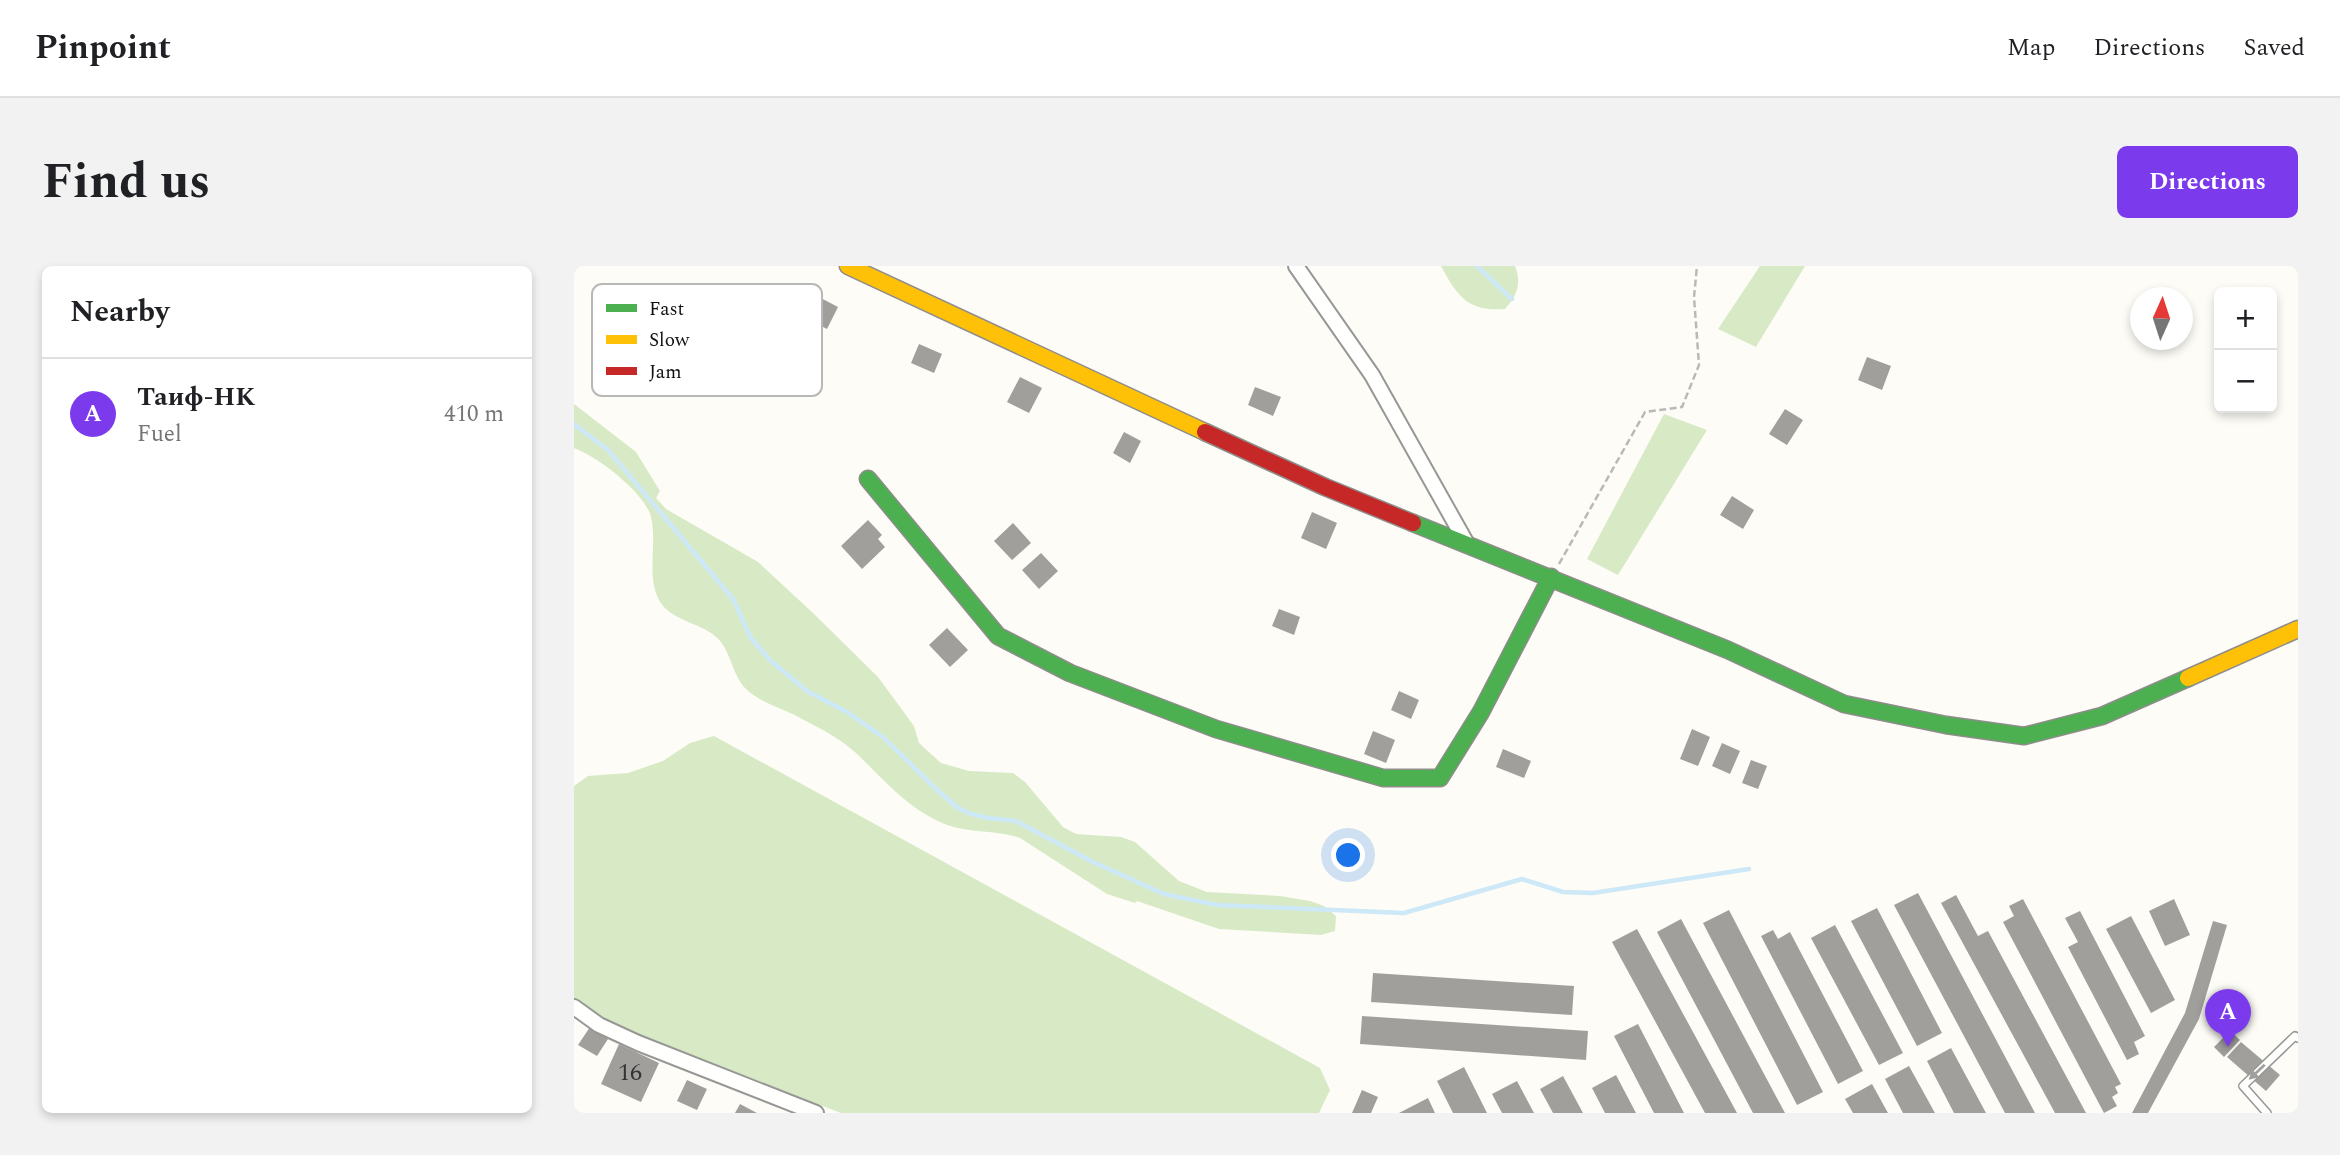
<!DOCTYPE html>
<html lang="en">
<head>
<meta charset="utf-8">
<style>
  body { margin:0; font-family:Spectral,serif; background:#f2f2f2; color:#202124 }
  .controls { position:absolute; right:21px; top:21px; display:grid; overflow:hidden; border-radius:10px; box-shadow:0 4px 10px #0003 }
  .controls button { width:63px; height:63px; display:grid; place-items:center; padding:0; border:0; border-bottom:2px solid #e0e0e0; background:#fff; color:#202124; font:35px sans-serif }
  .compass { position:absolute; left:1556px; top:21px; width:63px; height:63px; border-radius:50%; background:#fff; box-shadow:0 4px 10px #0003; rotate:3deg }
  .you { position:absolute; left:775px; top:590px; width:24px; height:24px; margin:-18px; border:5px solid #fff; border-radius:50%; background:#1a73e8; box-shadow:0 0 0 10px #1a73e833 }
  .badge { display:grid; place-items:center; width:46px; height:46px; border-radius:50%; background:#7c3aed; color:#fff; font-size:23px; font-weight:700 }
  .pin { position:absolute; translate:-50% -58px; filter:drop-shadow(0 2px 4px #0008) }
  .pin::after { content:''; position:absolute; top:37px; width:24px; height:21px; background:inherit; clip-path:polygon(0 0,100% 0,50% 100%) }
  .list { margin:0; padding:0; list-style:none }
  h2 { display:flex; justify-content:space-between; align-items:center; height:91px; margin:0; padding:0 28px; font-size:30px }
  h2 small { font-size:23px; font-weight:400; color:#757577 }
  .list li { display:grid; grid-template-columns:46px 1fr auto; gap:21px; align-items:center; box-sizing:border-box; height:112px; padding:0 28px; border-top:2px solid #e0e0e0 }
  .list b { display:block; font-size:26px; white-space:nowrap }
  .list p { margin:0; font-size:23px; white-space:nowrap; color:#757577 }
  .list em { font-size:23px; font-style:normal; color:#757577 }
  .map { position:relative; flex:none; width:1724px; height:847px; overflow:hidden; border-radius:10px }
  header { display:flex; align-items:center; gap:42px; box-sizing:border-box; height:98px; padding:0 35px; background:#fff; border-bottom:2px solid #e0e0e0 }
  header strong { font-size:33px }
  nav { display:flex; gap:38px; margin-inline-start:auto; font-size:24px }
  .intro { display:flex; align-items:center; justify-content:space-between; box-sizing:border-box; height:168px; padding:0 42px }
  h1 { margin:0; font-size:49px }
  .button { padding:18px 32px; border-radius:10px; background:#7c3aed; color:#fff; font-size:24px; font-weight:700 }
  main { display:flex; gap:42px; padding:0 42px }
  aside { flex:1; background:#fff; border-radius:10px; box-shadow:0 4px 10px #0003 }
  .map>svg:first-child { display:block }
  .forest { fill:#d8eac5 }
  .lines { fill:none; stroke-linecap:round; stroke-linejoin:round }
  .stream { stroke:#cde8f7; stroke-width:4.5 }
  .building { fill:#a19f9c }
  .lane-casing { stroke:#979795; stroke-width:10 }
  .street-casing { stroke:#979795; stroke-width:18 }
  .fast-casing { stroke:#8e8d8b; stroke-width:19 }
  .slow-casing { stroke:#8e8d8b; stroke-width:19 }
  .jam-casing { stroke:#8e8d8b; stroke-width:19 }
  .path { stroke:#b9b9b8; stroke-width:2.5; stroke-dasharray:7 3.5; stroke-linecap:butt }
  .lane { stroke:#fffffe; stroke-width:7 }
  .street { stroke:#fffffe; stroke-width:14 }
  .fast { stroke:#4caf50; stroke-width:16 }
  .slow { stroke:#ffc107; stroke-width:16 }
  .jam { stroke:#c62828; stroke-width:16 }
  .oneway { fill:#a0a09f }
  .labels { text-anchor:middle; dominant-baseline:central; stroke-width:7; stroke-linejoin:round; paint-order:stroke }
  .number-label { font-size:24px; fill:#353434 }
  .key { fill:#fff; stroke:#b8b8b8; stroke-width:2 }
  .key-label { font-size:19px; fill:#111 }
</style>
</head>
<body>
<header>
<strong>Pinpoint</strong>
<nav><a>Map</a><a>Directions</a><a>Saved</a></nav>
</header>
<div class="intro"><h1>Find us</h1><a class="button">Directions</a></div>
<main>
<aside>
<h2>Nearby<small></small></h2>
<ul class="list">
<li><span class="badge">A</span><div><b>Таиф-НК</b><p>Fuel</p></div><em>410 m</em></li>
</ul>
</aside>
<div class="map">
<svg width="1724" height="847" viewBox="0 0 1724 847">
  <rect width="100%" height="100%" fill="#fdfcf7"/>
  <!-- forest -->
  <path class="forest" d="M867 0H941C948 17 943 30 931 43 894 46 883 30 867 0Z
    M1186 0H1231L1182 81 1144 63Z
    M0 138 62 186 86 225 82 232 92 243 184 296 239 347 304 411 340 460 345 477 367 497 395 505 439 507 451 516 489 561 502 568 547 571 561 576 605 615 633 626 706 630 736 635 750 640 762 650 761 665 747 669 645 663 563 635 561 637 533 628 446 572C423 564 396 567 373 559 335 544 310 514 282 487 267 473 246 462 228 453 209 442 188 438 172 423 159 410 158 391 147 376 133 358 104 357 89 340 70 316 84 279 77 251 71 227 23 190 0 182Z
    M1090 148 1133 164 1044 309 1013 293Z
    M140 470 746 802 756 824 745 847H267L28 755 0 732V520L14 510 54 507 89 495 116 477Z"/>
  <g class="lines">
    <!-- stream -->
    <path class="stream" d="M903 0 938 33
      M0 158 34 184 159 333 177 372 197 395 233 425 273 446 309 471 362 523 384 542 397 548 414 552 442 555 519 596 590 628 643 639 830 647 948 613 989 626 1019 627 1175 603"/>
  </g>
  <!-- building -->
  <path class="building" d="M243 30 264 41 253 63 231 52Z
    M345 78 368 88 360 107 337 97Z
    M1293 91 1317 100 1308 124 1284 114Z
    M446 111 468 122 455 147 433 136Z
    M681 121 707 131 699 150 674 139Z
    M1211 143 1229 154 1213 179 1195 168Z
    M550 166 567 175 556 197 539 187Z
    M1158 230 1180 244 1169 263 1146 249Z
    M738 246 763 257 752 283 727 272Z
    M294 254 308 269 304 273 311 281 288 303 267 280Z
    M439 257 457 277 438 294 420 275Z
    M467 287 484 305 465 323 448 304Z
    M705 343 726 351 720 369 698 360Z
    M373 362 394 384 376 401 355 379Z
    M825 425 845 434 837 453 817 444Z
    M1118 463 1136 471 1124 500 1106 493Z
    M799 465 821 474 812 497 790 488Z
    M1148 477 1166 485 1156 508 1138 500Z
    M929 483 957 495 950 512 922 501Z
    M1177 494 1193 500 1184 523 1168 517Z
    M1344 627 1461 847H1431L1320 639Z
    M1382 629 1404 670 1414 665 1512 847H1481L1367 637Z
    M1449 633 1547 818 1541 821 1544 827 1538 831 1543 840 1530 847 1429 656 1440 650 1435 640Z
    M1600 633 1616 669 1591 680 1575 645Z
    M1303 642 1368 767 1343 780 1277 655Z
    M1155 644 1249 826 1223 839 1129 657Z
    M1506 645 1571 770 1560 776 1565 788 1553 794 1494 681 1504 676 1491 652Z
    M1557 650 1601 734 1577 747 1532 663Z
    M1107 653 1211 847H1179L1083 666Z
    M1639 655 1653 659 1625 753 1574 847H1558L1611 747Z
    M1261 659 1329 787 1305 799 1237 672Z
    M1063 663 1163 847H1131L1038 676Z
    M1199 664 1204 673 1216 666 1289 805 1264 818 1187 670Z
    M799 707 1000 720 998 749 797 736Z
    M788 750 1014 765 1012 794 786 778Z
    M1064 758 1110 847H1080L1040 770Z
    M16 761 34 773 23 790 4 779Z
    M1656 765 1666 774 1650 791 1640 781Z
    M1667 776 1706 809 1692 825 1653 791Z
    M45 778 85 797 67 836 27 818Z
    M1377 782 1412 847H1380L1353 795Z
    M1335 800 1361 847H1329L1311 813Z
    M890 801 913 847H879L863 815Z
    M1042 809 1062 847H1031L1018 822Z
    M989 810 1009 847H979L966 823Z
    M113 814 133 823 123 844 103 835Z
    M943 815 960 847H928L918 828Z
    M1298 818 1314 847H1279L1271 833Z
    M788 824 804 831 797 847H778Z
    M854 832 861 847H825Z
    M166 838 183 847H161Z"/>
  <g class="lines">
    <defs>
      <path id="lane" d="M1693 847 1669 820 1721 770 1724 772"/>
      <path id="street" d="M722 0 798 109 893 278
        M0 741 25 759 64 777 242 847"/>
      <path id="fast" d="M294 213 424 370 496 407 642 463 809 512H866L907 446 977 311
        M839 257 1154 384 1270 438 1372 459 1450 470 1528 450 1614 412"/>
      <path id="slow" d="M274 0 631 166
        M1614 412 1724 363"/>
      <path id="jam" d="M631 166 751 221 839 257"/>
    </defs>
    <!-- lane casing -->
    <use href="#lane" class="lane-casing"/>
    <!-- street casing -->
    <use href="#street" class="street-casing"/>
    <!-- fast casing -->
    <use href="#fast" class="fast-casing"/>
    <!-- slow casing -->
    <use href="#slow" class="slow-casing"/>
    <!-- jam casing -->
    <use href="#jam" class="jam-casing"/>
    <!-- path -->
    <path class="path" d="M985 298 1071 146 1108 141 1125 99 1120 31 1123 0"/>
    <!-- lane -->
    <use href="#lane" class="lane"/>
    <!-- street -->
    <use href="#street" class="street"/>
    <!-- fast -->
    <use href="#fast" class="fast"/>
    <!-- slow -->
    <use href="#slow" class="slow"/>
    <!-- jam -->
    <use href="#jam" class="jam"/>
  </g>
  <!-- one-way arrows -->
  <defs><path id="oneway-solid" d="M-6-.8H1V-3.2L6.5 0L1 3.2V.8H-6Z" transform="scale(1.75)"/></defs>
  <use class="oneway" href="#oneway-solid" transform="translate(1683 806) rotate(137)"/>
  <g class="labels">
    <!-- number labels -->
    <g class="number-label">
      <text x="56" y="807">16</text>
    </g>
  </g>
  <!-- legend -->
  <rect x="18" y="18" width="230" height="112" rx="10" class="key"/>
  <rect x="32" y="38" width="31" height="8" fill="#4caf50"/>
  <rect x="32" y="69" width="31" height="9" fill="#ffc107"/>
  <rect x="32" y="101" width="31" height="8" fill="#c62828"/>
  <g class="key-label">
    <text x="75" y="49">Fast</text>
    <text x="75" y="80">Slow</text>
    <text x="75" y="112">Jam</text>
  </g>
</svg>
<div class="controls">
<button>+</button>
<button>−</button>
</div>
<svg class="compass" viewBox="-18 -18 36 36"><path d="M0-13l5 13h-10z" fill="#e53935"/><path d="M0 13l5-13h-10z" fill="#757577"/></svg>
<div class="you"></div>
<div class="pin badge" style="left:1654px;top:781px">A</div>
</div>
</main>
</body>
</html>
